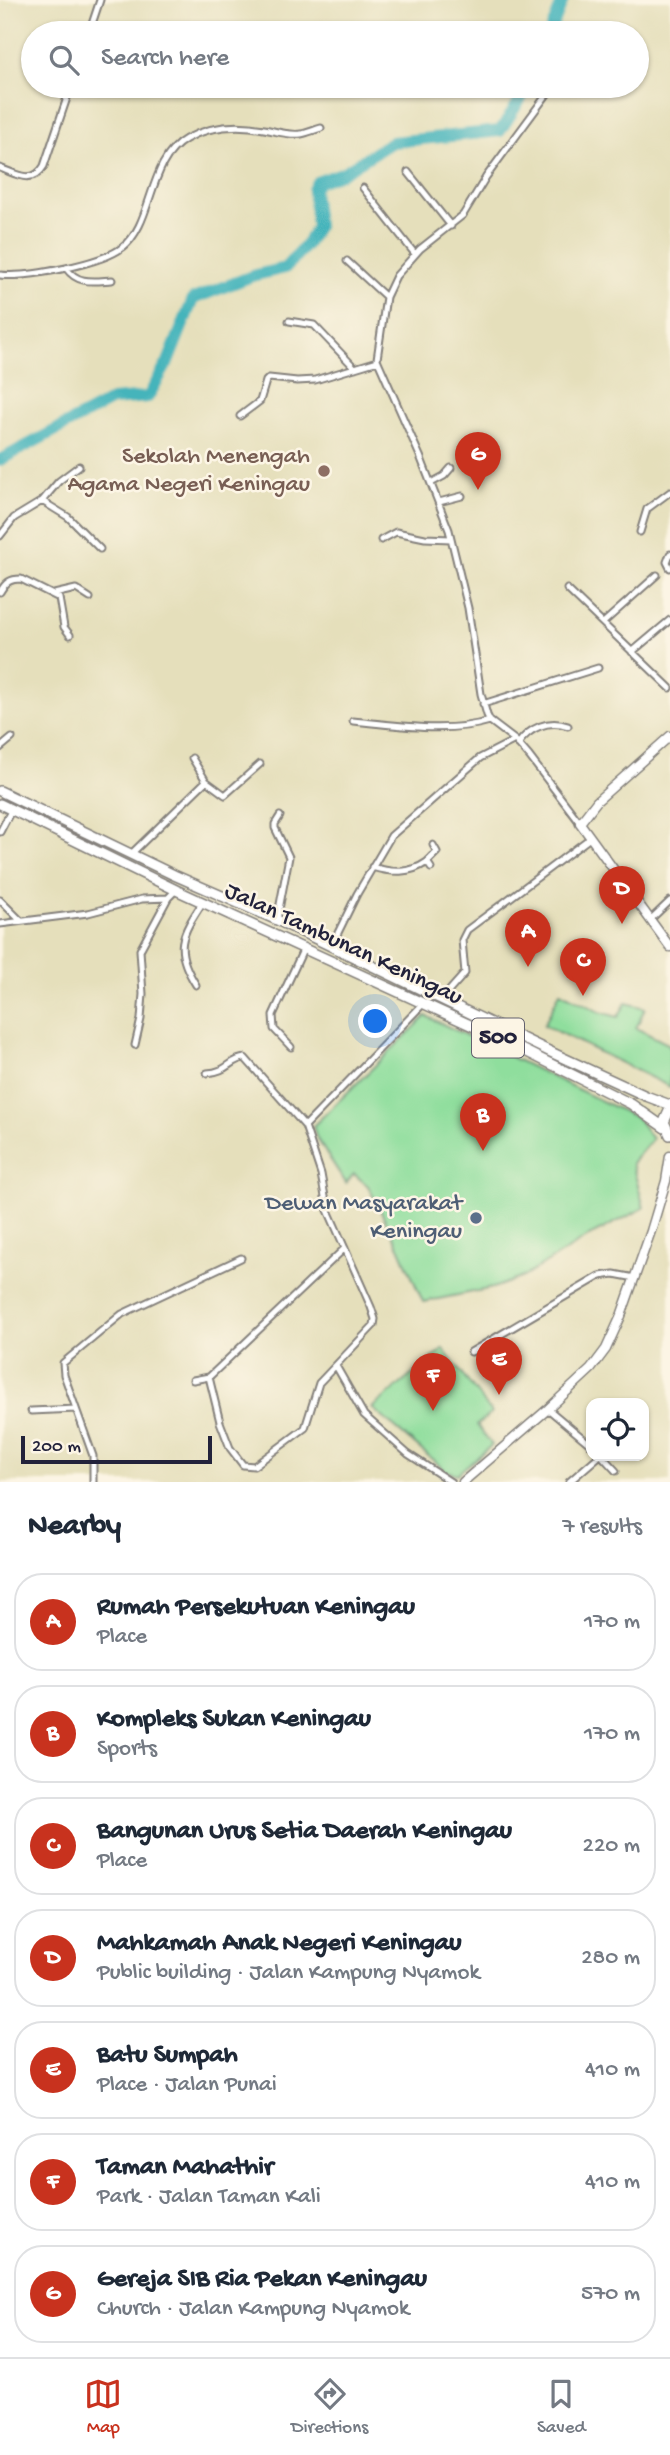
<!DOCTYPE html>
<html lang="en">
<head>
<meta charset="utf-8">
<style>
  body { margin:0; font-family:"Gochi Hand",sans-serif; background:#f2f2f3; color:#1f2937 }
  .controls { position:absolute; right:21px; bottom:21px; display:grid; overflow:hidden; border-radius:14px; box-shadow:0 2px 5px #0004 }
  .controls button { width:63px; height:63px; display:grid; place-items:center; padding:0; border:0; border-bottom:2px solid #e0e1e3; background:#fff; color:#1f2937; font:35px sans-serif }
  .scale { position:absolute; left:21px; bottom:18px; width:191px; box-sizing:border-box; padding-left:7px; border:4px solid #22223b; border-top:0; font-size:19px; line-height:24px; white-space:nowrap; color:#22223b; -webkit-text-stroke:5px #fcf5e5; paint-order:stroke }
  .you { position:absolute; left:376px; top:1022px; width:24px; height:24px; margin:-18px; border:5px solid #fff; border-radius:50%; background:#1a73e8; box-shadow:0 0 0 10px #1a73e833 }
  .badge { display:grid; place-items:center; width:46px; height:46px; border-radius:50%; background:#c8321e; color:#fff; font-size:23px; font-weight:700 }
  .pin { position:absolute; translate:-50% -58px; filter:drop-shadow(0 2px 4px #0008) }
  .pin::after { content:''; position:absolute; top:37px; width:24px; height:21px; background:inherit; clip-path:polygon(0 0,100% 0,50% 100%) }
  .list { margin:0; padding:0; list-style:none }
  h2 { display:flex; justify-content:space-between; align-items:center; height:91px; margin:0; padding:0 28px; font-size:30px }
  h2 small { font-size:23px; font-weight:400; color:#747a83 }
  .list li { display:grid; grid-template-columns:46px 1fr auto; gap:21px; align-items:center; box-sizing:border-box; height:98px; margin:0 14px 14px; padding:0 14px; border:2px solid #e0e1e3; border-radius:28px }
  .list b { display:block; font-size:26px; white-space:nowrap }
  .list p { margin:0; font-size:23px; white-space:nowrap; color:#747a83 }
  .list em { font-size:23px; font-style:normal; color:#747a83 }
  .icon { flex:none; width:38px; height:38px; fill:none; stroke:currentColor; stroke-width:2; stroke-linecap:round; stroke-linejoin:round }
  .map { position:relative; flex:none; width:670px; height:1482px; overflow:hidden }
  .search { position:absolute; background:#fff; box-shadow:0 2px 5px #0004; left:21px; right:21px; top:21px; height:77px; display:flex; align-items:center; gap:18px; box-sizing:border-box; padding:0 24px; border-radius:38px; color:#747a83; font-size:26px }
  .sheet { height:875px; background:#fff }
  nav { display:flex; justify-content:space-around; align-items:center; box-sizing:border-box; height:98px; border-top:2px solid #e0e1e3; background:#fff; font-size:19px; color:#747a83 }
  nav a { display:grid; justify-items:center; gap:4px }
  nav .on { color:#c8321e }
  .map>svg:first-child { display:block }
  .green { fill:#8fde9d; stroke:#58806c; stroke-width:2 }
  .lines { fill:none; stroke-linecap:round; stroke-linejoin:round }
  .river { stroke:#44b4bb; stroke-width:12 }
  .street-casing { stroke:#84807b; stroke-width:9 }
  .secondary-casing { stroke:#84807b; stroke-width:11 }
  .primary-casing { stroke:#84807b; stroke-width:12 }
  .street { stroke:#fff; stroke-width:5 }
  .secondary { stroke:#fff; stroke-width:8 }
  .primary { stroke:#fff; stroke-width:9 }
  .education-dot { fill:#8d6e63; stroke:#fcf5e5; stroke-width:2.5 }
  .service-dot { fill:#5c6f8a; stroke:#fcf5e5; stroke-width:2.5 }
  .labels { text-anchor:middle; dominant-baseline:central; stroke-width:5; stroke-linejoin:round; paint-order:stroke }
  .shield { fill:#fcf5e5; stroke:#63616e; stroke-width:2 }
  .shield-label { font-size:23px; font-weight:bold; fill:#22223b }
  .education-label { font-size:24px; fill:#785e54; stroke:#fcf5e5; text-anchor:end }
  .street-label { font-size:24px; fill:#22223b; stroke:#fcf5e5 }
  .service-label { font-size:24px; fill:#4e5e75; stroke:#fcf5e5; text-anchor:end }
</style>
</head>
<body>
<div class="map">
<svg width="670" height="1482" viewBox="0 0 670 1482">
  <rect width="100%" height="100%" fill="#fcf5e5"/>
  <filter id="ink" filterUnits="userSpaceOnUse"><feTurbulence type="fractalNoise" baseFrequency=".0143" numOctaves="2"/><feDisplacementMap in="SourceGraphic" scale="14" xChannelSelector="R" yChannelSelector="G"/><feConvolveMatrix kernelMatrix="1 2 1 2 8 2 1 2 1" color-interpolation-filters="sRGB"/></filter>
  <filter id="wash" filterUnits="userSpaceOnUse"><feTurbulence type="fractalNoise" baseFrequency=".00686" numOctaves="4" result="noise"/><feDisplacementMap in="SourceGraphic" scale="28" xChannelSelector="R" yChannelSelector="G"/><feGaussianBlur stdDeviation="1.57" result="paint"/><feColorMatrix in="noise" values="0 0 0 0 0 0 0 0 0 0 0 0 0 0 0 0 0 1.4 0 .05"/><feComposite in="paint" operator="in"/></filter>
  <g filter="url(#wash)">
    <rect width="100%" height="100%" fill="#e5dfbb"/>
    <!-- green -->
    <path class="green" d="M560 992 600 1012 618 1017 626 1003 645 1008 636 1028 670 1045V1087L544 1025Z
      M426 1016 637 1118 652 1139 632 1163 644 1208 593 1234 523 1277 493 1288 423 1302 400 1249 368 1186 354 1174 346 1183 317 1139 313 1126Z
      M443 1349 492 1413 477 1425 492 1445 457 1474 446 1471 372 1408Z"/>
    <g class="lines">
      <!-- river -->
      <path class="river" d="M550 33 563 0
        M0 460 112 400 148 397 168 362 193 299 252 276 285 268 305 246 317 227 313 190 317 182 342 173 392 142 500 131 529 86"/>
    </g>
  </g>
  <g filter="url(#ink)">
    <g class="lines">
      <defs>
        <path id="street" d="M89 33 100 0
          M548 93 486 177 463 215 420 249 396 276 386 297 377 359 420 456 449 530 468 608 481 694 487 715 490 721 515 740 529 756 580 823
          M0 168C16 174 33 185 44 166L71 86
          M408 172 451 226
          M363 188 415 254
          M347 261 386 297
          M66 268C78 285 94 281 112 280
          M0 275C27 278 102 264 123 247 130 242 135 234 139 226 153 198 156 156 186 139 210 126 238 124 264 129 275 131 289 136 301 134 307 133 314 130 321 128
          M289 321 314 325 355 368
          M240 416 260 401 266 381 269 378 297 381 315 380 378 361
          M431 483 444 476 451 468
          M42 501 59 481 79 466
          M439 502 462 496
          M640 532 647 509 670 492
          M0 536 14 518 42 501 68 517 100 549
          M381 540 396 532 425 538 451 539
          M670 554 667 562 670 568
          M567 589 670 688
          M0 592C6 582 10 579 21 579L59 598 64 627 70 635
          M54 594 76 589 90 598
          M603 623 657 575
          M632 652 670 620
          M483 704 598 668
          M353 721C398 725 446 734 490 721
          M518 744C529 728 548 719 568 726
          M0 748 12 738
          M206 781 225 795 260 764
          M0 832 12 809
          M131 854 206 781 192 758
          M427 862 437 852 433 845
          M372 867C392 873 410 874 427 862L431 868
          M0 900 21 921
          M277 920 289 857 275 828V824L280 816
          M650 920 670 901
          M0 924 88 913 142 899 168 898 176 890
          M331 947 357 894 391 836 480 758 515 740
          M196 985C173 949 181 935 203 902
          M441 1000 465 973 462 940 467 930 590 838
          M135 1045 141 1019 143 994 140 950 168 898
          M291 1047 274 1029 273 1015 304 948
          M207 1073C228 1072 230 1059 245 1058L305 1126
          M345 1248 209 1377 220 1422 230 1448 243 1465 254 1466 305 1428 319 1383 374 1325 375 1319 371 1307 327 1208 321 1174 305 1126 424 1003
          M471 1352 600 1276 614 1274 635 1278
          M336 1366 364 1415 408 1454 451 1482
          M193 1380 209 1377
          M548 1409 591 1445
          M31 1411 76 1409
          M602 1456 616 1471
          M93 1482V1456L64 1375 63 1363 122 1314 241 1258
          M569 1482 599 1456"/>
        <path id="secondary" d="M670 736 597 801 580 823 670 947
          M463 1482 548 1409 591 1369 606 1349 621 1316 651 1231 666 1181 670 1156"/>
        <path id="primary" d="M0 791 174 875 277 920 557 1055 646 1096 670 1105
          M0 804 176 890 503 1040 631 1104 665 1128
          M670 1109 664 1122 670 1135"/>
      </defs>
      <!-- street casing -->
      <use href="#street" class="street-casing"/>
      <!-- secondary casing -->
      <use href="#secondary" class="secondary-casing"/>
      <!-- primary casing -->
      <use href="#primary" class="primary-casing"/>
      <!-- street -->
      <use href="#street" class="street"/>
      <!-- secondary -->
      <use href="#secondary" class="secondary"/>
      <!-- primary -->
      <use href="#primary" class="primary"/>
    </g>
  </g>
  <!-- markers -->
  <circle class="education-dot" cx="324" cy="471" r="7"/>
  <circle class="service-dot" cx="476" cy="1218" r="7"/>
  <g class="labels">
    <!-- shield labels -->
    <rect class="shield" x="472" y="1018.5" width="52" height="39" rx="5"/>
    <g class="shield-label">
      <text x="498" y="1038">500</text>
    </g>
    <!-- education labels -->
    <g class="education-label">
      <text x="310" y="457">Sekolah Menengah<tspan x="310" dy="28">Agama Negeri Keningau</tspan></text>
    </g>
    <!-- street labels -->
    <g class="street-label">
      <text transform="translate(343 945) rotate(25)">Jalan Tambunan Keningau</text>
    </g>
    <!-- service labels -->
    <g class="service-label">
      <text x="462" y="1204">Dewan Masyarakat<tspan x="462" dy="28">Keningau</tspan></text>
    </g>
  </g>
</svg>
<div class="controls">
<button><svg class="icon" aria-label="locate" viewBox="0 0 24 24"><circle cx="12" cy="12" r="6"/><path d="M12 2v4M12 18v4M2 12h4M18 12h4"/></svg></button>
</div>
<div class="scale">200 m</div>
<div class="you"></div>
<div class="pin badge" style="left:528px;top:967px">A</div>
<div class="pin badge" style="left:483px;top:1151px">B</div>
<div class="pin badge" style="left:583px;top:996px">C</div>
<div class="pin badge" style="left:622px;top:924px">D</div>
<div class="pin badge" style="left:499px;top:1395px">E</div>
<div class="pin badge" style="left:433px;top:1411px">F</div>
<div class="pin badge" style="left:478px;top:490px">G</div>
<div class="search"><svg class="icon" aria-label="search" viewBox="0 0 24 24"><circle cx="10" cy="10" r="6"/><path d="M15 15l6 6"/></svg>Search here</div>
</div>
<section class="sheet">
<h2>Nearby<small>7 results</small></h2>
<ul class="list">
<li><span class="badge">A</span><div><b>Rumah Persekutuan Keningau</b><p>Place</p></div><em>170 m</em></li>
<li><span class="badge">B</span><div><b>Kompleks Sukan Keningau</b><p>Sports</p></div><em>170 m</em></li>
<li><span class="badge">C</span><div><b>Bangunan Urus Setia Daerah Keningau</b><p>Place</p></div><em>220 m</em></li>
<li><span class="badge">D</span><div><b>Mahkamah Anak Negeri Keningau</b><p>Public building · Jalan Kampung Nyamok</p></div><em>280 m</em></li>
<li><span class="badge">E</span><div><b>Batu Sumpah</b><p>Place · Jalan Punai</p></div><em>410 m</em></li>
<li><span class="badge">F</span><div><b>Taman Mahathir</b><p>Park · Jalan Taman Kali</p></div><em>410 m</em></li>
<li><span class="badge">G</span><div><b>Gereja SIB Ria Pekan Keningau</b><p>Church · Jalan Kampung Nyamok</p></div><em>570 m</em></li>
</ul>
</section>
<nav>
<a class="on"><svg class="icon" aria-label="map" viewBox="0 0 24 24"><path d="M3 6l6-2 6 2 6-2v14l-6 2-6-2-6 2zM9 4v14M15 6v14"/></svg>Map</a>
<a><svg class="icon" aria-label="directions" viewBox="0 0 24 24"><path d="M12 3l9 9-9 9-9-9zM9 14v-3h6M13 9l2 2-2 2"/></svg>Directions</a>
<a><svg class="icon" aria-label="saved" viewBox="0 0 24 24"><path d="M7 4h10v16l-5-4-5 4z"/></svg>Saved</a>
</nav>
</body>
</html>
